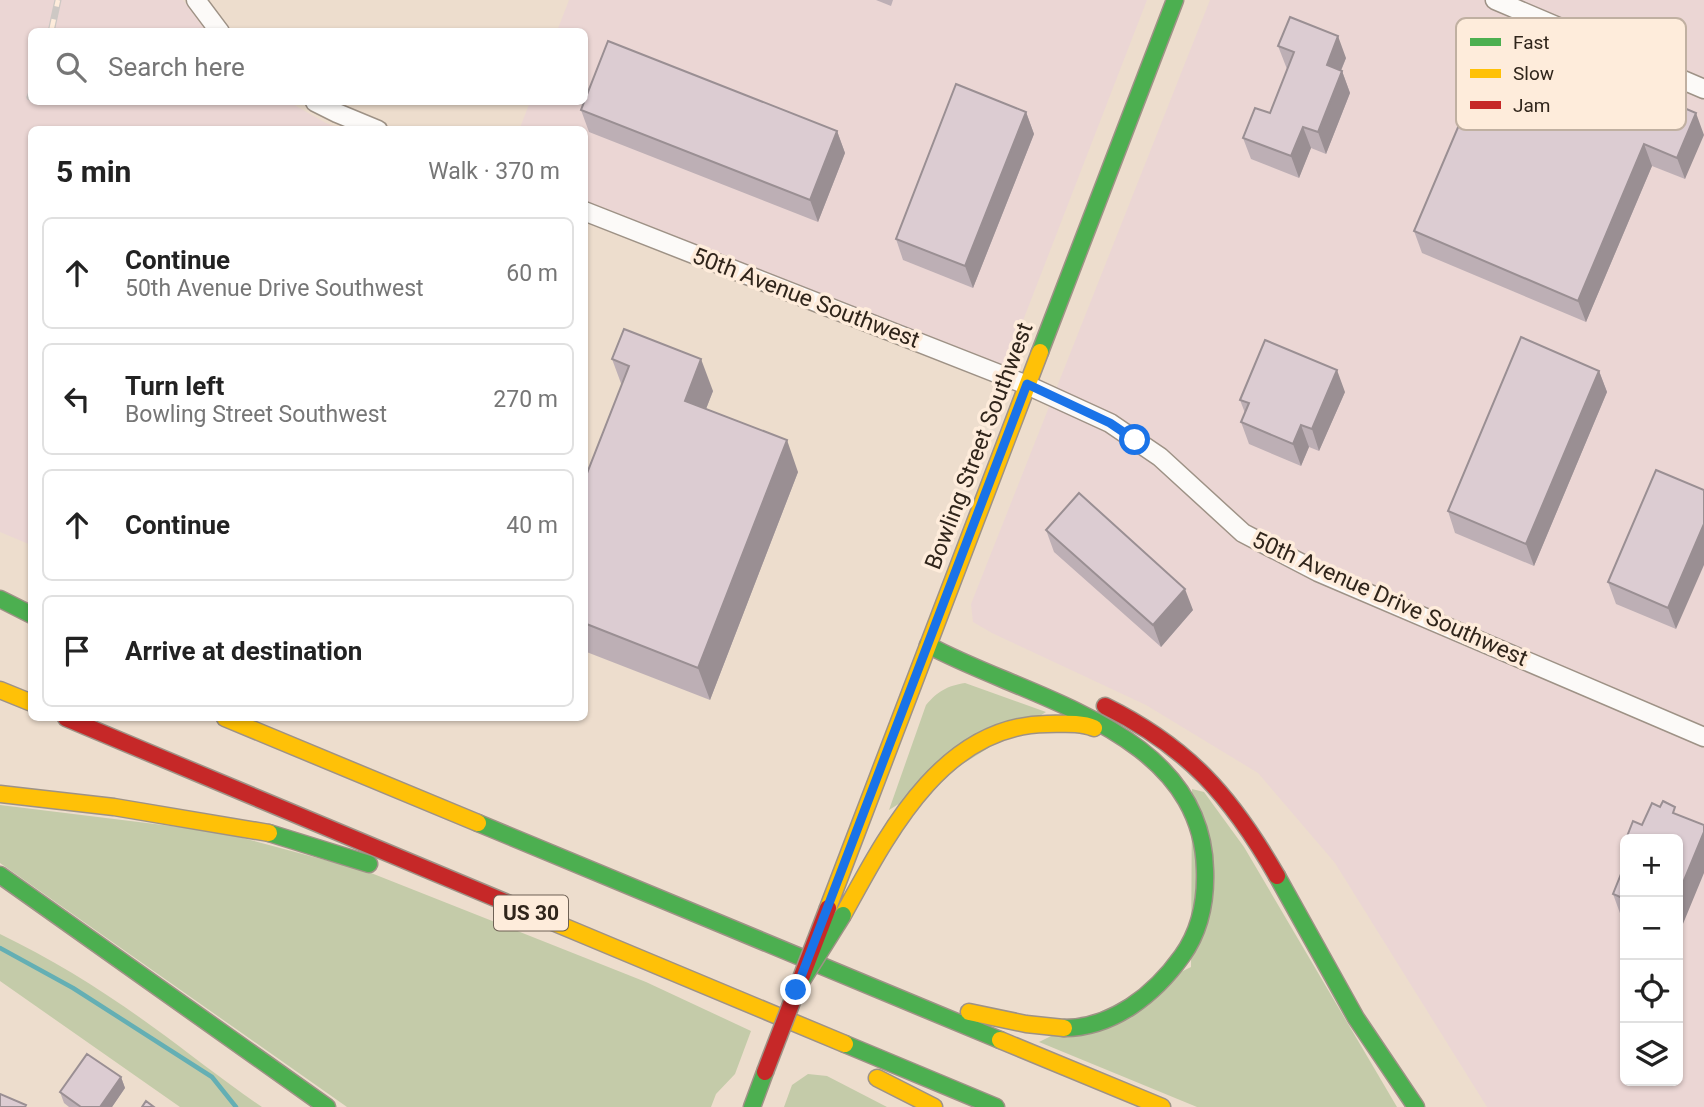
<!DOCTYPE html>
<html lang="en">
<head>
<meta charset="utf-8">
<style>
  body { margin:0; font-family:Roboto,sans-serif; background:#f2f2f2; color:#222 }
  .controls { position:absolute; right:21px; bottom:21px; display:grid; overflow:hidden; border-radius:10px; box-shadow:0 2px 5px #0004 }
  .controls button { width:63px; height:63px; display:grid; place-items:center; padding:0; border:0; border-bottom:2px solid #e0e0e0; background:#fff; color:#222; font:35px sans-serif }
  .stop { position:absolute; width:21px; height:21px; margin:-16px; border:5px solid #1a73e8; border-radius:50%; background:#fff }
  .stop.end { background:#1a73e8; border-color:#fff; box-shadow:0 2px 7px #0008 }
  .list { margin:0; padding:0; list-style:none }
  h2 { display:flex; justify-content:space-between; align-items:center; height:91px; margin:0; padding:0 28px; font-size:30px }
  h2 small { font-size:23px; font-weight:400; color:#767676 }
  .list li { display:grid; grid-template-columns:46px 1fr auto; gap:21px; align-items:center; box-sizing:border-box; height:112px; margin:0 14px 14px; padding:0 14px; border:2px solid #e0e0e0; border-radius:10px }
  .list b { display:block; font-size:26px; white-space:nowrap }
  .list p { margin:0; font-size:23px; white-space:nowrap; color:#767676 }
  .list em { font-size:23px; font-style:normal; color:#767676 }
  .icon { flex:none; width:38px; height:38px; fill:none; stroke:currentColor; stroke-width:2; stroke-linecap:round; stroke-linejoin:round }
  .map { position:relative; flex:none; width:1704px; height:1107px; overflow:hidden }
  .search { position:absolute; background:#fff; box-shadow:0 2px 5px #0004; left:28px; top:28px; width:560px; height:77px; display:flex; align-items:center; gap:18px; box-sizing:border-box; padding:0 24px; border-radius:10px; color:#767676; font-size:26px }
  .panel { position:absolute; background:#fff; box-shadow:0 2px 5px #0004; left:28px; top:126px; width:560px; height:595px; border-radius:10px }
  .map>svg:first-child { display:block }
  .industrial { fill:#ebd6d4; fill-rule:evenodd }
  .green { fill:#c4cba9 }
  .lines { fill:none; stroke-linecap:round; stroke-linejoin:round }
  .stream { stroke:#64afb4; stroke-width:4.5 }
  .street-casing { stroke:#9e9286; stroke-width:21 }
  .fast-casing { stroke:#9e9286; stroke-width:19 }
  .slow-casing { stroke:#9e9286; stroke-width:19 }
  .jam-casing { stroke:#9e9286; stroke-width:19 }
  .street { stroke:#fcfaf8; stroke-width:18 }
  .fast { stroke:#4caf50; stroke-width:16 }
  .slow { stroke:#ffc107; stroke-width:16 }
  .jam { stroke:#c62828; stroke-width:16 }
  .rail-casing { stroke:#cdc8c4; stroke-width:7 }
  .rail { stroke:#feecdb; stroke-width:4.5; stroke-dasharray:13; stroke-linecap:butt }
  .fast-bridge-casing { stroke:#9e9286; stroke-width:19; stroke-linecap:butt }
  .jam-bridge-casing { stroke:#9e9286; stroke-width:19; stroke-linecap:butt }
  .fast-bridge { stroke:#4caf50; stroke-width:16 }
  .jam-bridge { stroke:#c62828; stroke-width:16 }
  .wall { fill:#bdafb5 }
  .shaded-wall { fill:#9a8f93 }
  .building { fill:#dcccd2; stroke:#9a8f93; stroke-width:2 }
  .route { stroke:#1a73e8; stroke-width:9 }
  .labels { text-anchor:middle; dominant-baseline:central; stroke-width:7; stroke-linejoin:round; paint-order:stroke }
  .shield { fill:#feecdb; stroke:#6e6155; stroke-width:2 }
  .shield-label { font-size:21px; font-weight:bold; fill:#30251b }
  .street-label { font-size:23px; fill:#30251b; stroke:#feecdb }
  .key { fill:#feecdb; stroke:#c0b0a1; stroke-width:2 }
  .key-label { font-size:19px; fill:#30251b }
</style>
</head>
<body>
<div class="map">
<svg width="1704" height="1107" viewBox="0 0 1704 1107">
  <rect width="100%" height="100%" fill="#edddcd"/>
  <!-- industrial -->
  <path class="industrial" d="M0 0H183L206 31 32 32V102H289L326 123 341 129 32 130 31 545 0 532Z
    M569 0H1147L1002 375 585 211 584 130H519L530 102H584V32L557 31Z
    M1210 0H1704V1107H1487L1335 863 1258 773 1146 705 992 633 973 622 971 604ZM1625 839H1678V1081H1625Z"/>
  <!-- green -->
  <path class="green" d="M965 683 1046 712 889 810 926 705C938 691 947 686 965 683Z
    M1192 789 1204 792 1244 847 1397 1107H1197L1039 1042 1191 967Z
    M0 805 220 832 366 871 646 982 751 1031 735 1074 716 1094 711 1107H347L0 863Z
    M0 934C54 960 105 992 153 1027 189 1053 225 1082 262 1107H180L0 981Z
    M808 1074 827 1076 887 1107H784L792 1085Z"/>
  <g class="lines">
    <!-- stream -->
    <path class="stream" d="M0 948 73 988 212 1077 236 1107"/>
    <defs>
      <path id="street" d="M196 0 220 32
        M1495 0 1704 89
        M315 102 337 113 378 130
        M584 211 1027 385 1110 423 1160 457 1243 533 1318 572 1704 737"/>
      <path id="fast" d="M1040 352 1175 0
        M0 599 32 615
        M928 645C1027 699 1202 729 1205 870 1206 899 1200 931 1182 956 1155 994 1113 1028 1064 1028
        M478 823 1000 1040
        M269 833 369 864
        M0 875 327 1107
        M1277 876 1356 1018 1416 1107
        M845 1044 996 1107
        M752 1107 765 1072"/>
      <path id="slow" d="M0 690 32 703
        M225 718 478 823
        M0 794 114 807 269 833
        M512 905 845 1044
        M828 908 1040 352
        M843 915C887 835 942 725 1047 724 1062 724 1080 722 1094 728
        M969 1012 1026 1024 1064 1028
        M1000 1040 1162 1107
        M877 1078 934 1107"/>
      <path id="jam" d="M1105 706C1188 747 1231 796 1277 876
        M66 718 512 905"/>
    </defs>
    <!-- street casing -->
    <use href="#street" class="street-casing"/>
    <!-- fast casing -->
    <use href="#fast" class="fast-casing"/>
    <!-- slow casing -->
    <use href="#slow" class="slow-casing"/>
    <!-- jam casing -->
    <use href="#jam" class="jam-casing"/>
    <!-- street -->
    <use href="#street" class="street"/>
    <!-- fast -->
    <use href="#fast" class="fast"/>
    <!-- slow -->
    <use href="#slow" class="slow"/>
    <!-- jam -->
    <use href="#jam" class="jam"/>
    <defs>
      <path id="rail" d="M51 32 58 0
        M30 97 32 92"/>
    </defs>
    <!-- rail casing -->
    <use href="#rail" class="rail-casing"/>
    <!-- rail -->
    <use href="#rail" class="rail"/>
    <defs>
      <path id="fast-bridge" d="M796 990 843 915"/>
      <path id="jam-bridge" d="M765 1072 828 908"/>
    </defs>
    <!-- fast-bridge casing -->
    <use href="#fast-bridge" class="fast-bridge-casing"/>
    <!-- jam-bridge casing -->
    <use href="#jam-bridge" class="jam-bridge-casing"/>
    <!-- fast-bridge -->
    <use href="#fast-bridge" class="fast-bridge"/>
    <!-- jam-bridge -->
    <use href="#jam-bridge" class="jam-bridge"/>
  </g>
  <!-- wall -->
  <path class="wall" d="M876 0H893L891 6Z
    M1278 46 1346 58 1341 71H1342L1350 93 1326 154 1311 148 1299 178 1251 159 1243 138 1270 113 1287 69Z
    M1539 98 1696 113 1685 179 1652 166 1586 322 1422 253 1414 231Z
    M581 110 837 131 845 153 818 222 589 132Z
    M1026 112 1034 134 973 288 903 260 896 239Z
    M612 359 713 391 706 409 798 472 710 700 584 651V481L622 386Z
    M1599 371 1607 392 1534 566 1455 533 1448 511Z
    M1345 392 1319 451 1309 447 1301 466 1249 444 1241 422 1245 413 1240 400Z
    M1656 470 1676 629 1616 604 1608 582Z
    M1046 530 1193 610 1161 647 1054 552Z
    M1625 864V917L1621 916 1613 894Z
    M121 1077 125 1088 112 1107H69L64 1103 60 1092Z"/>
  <!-- shaded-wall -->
  <path class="shaded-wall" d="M1338 36 1346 58 1334 87 1327 65Z
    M1342 71 1350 93 1326 154 1318 132Z
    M1026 112 1034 134 973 288 965 266Z
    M1696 113 1704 135 1685 179 1677 158Z
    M1303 127 1311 148 1299 178 1291 156Z
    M837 131 845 153 818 222 810 200Z
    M1644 144 1652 166 1586 322 1578 301Z
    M701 359 713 391 697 432 685 401Z
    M1337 370 1345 392 1319 451 1312 429Z
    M1599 371 1607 392 1534 566 1526 544Z
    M1301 425 1309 447 1301 466 1293 444Z
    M787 440 798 472 710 700 698 668Z
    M1704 524V565L1676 629 1668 608Z
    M1185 589 1193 610 1161 647 1153 625Z
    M1704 832V873L1678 936V895Z
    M121 1077 125 1088 112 1107H100Z"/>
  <!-- building -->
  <path class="building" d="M1290 17 1338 36 1327 65 1342 71 1318 132 1303 127 1291 156 1243 138 1255 108 1270 113 1294 52 1278 46Z
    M608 41 837 131 810 200 581 110Z
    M1557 54 1696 113 1677 158 1644 144 1578 301 1414 231 1481 73 1539 98Z
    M956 84 1026 112 965 266 896 239Z
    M624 329 701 359 685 401 787 440 698 668 584 623V481L629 366 612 359Z
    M1521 337 1599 371 1526 544 1448 511Z
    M1265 340 1337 370 1312 429 1301 425 1293 444 1241 422 1249 403 1240 400Z
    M1656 470 1704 490V524L1668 608 1608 582Z
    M1079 493 1185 589 1153 625 1046 530Z
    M1663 801 1675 807 1673 813 1704 825V832L1678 895V839H1626L1633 821 1642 825 1652 803 1660 807Z
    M1625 864V899L1613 894Z
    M87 1054 121 1077 100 1107H81L60 1092Z
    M0 1094 26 1105 25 1107H0Z
    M146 1101 154 1107H142Z"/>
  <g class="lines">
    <!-- route -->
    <path class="route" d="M796 990 1027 384 1110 423 1135 440"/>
  </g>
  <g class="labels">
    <!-- shield labels -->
    <rect class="shield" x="494" y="895.5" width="74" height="35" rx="5"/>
    <g class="shield-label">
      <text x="531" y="913">US 30</text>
    </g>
    <!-- street labels -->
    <g class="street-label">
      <text transform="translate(806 298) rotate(21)">50th Avenue Southwest</text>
      <text transform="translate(979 446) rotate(-69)">Bowling Street Southwest</text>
      <text transform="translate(1390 599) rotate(24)">50th Avenue Drive Southwest</text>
    </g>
  </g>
  <!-- legend -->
  <rect x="1456" y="18" width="230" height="112" rx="10" class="key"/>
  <rect x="1470" y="38" width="31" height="8" fill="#4caf50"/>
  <rect x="1470" y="69" width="31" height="9" fill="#ffc107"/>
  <rect x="1470" y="101" width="31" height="8" fill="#c62828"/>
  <g class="key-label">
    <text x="1513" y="49">Fast</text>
    <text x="1513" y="80">Slow</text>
    <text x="1513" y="112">Jam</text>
  </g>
</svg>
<div class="controls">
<button>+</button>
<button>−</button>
<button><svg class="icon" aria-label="locate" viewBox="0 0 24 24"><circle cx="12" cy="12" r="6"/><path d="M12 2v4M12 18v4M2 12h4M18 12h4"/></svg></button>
<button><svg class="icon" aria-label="layers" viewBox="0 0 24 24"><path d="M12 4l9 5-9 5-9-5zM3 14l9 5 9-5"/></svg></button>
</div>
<div class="stop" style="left:1135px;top:440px"></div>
<div class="stop end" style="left:796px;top:990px"></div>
<div class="search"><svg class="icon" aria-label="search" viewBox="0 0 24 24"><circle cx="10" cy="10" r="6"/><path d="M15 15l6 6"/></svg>Search here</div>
<section class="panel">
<h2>5 min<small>Walk · 370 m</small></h2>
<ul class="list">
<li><svg class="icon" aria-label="ahead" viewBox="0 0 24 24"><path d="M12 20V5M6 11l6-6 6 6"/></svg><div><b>Continue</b><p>50th Avenue Drive Southwest</p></div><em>60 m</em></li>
<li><svg class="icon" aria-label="left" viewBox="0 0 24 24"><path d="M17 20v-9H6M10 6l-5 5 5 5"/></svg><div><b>Turn left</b><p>Bowling Street Southwest</p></div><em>270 m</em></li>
<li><svg class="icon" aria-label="ahead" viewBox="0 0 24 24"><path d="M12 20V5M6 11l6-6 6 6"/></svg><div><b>Continue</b></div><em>40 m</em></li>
<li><svg class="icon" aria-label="arrive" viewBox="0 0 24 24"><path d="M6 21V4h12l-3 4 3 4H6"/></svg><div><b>Arrive at destination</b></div></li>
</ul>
</section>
</div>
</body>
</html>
